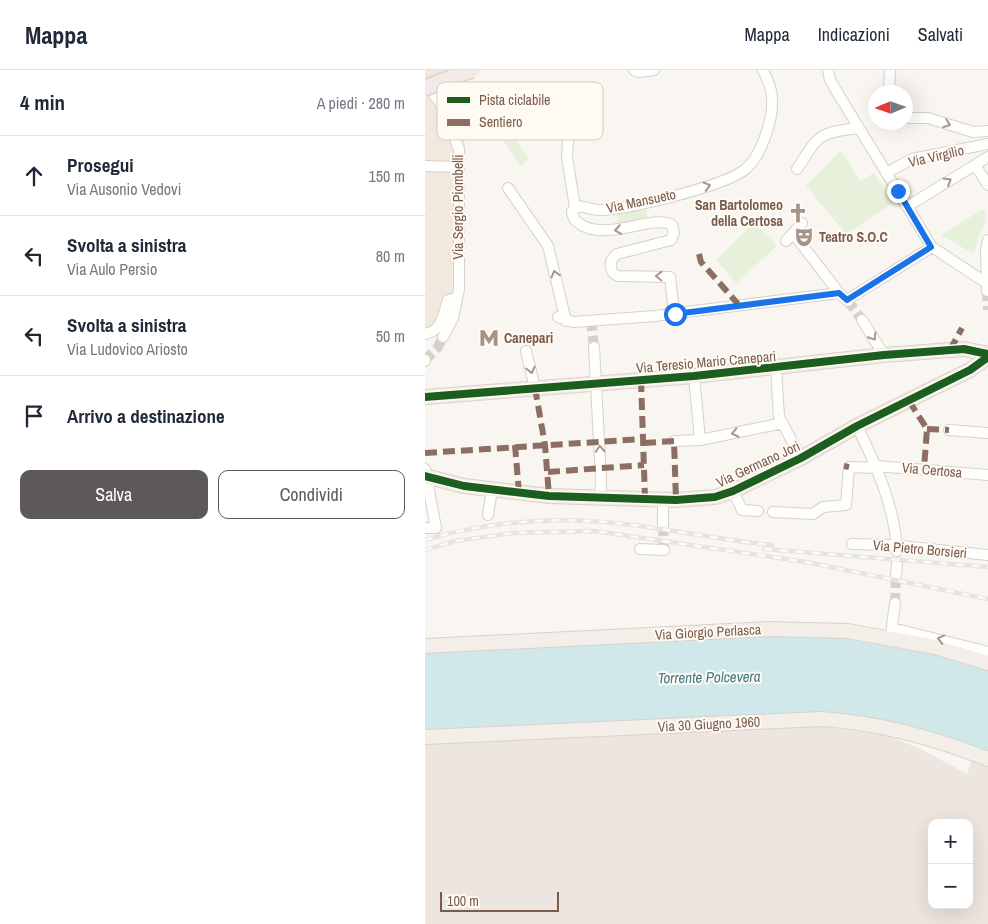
<!DOCTYPE html>
<html lang="it">
<head>
<meta charset="utf-8">
<style>
  body { margin:0; font-family:"Archivo Narrow",sans-serif; background:#f2f2f3; color:#1f2937 }
  .controls { position:absolute; right:15px; bottom:15px; display:grid; overflow:hidden; border-radius:10px; box-shadow:0 5px 20px #0002 }
  .controls button { width:45px; height:45px; display:grid; place-items:center; padding:0; border:0; border-bottom:1px solid #e0e1e3; background:#fff; color:#1f2937; font:25px sans-serif }
  .compass { position:absolute; left:443px; top:15px; width:45px; height:45px; border-radius:50%; background:#fff; box-shadow:0 5px 20px #0002; rotate:268deg }
  .scale { position:absolute; left:15px; bottom:12px; width:119px; box-sizing:border-box; padding-left:5px; border:2px solid #7a5c4d; border-top:0; font-size:14px; line-height:18px; white-space:nowrap; color:#7a5c4d; -webkit-text-stroke:4px #fffaf3; paint-order:stroke }
  .stop { position:absolute; width:15px; height:15px; margin:-11px; border:4px solid #1a73e8; border-radius:50%; background:#fff }
  .stop.end { background:#1a73e8; border-color:#fff; box-shadow:0 1px 5px #0008 }
  .list { margin:0; padding:0; list-style:none }
  h2 { display:flex; justify-content:space-between; align-items:center; height:65px; margin:0; padding:0 20px; font-size:21px }
  h2 small { font-size:16px; font-weight:400; color:#747a83 }
  .list li { display:grid; grid-template-columns:32px 1fr auto; gap:15px; align-items:center; box-sizing:border-box; height:80px; padding:0 20px; border-top:1px solid #e0e1e3 }
  .list b { display:block; font-size:19px; white-space:nowrap }
  .list p { margin:0; font-size:16px; white-space:nowrap; color:#747a83 }
  .list em { font-size:16px; font-style:normal; color:#747a83 }
  .actions { display:flex; gap:10px; padding:15px 20px }
  .actions a { flex:1; padding:11px 0; border:1px solid #5c585b; border-radius:10px; text-align:center; font-size:18px; color:#5c585b }
  .actions .main { background:#5c585b; color:#fff }
  .icon { flex:none; width:28px; height:28px; fill:none; stroke:currentColor; stroke-width:2; stroke-linecap:round; stroke-linejoin:round }
  .map { position:relative; flex:none; width:563px; height:854px; overflow:hidden }
  header { display:flex; align-items:center; gap:30px; box-sizing:border-box; height:70px; padding:0 25px; background:#fff; border-bottom:1px solid #e0e1e3 }
  header strong { font-size:24px }
  nav { display:flex; gap:28px; margin-inline-start:auto; font-size:18px }
  main { display:flex }
  aside { flex:1; background:#fff }
  .map>svg:first-child { display:block }
  .residential { fill:#f2e8de }
  .industrial { fill:#ede5e0; fill-rule:evenodd }
  .green { fill:#e7f0db }
  .water { fill:#d0e8ea }
  .lines { fill:none; stroke-linecap:round; stroke-linejoin:round }
  .minor-tunnel { stroke:#d9cfc7; stroke-width:10; stroke-dasharray:10 5; stroke-linecap:butt }
  .minor-casing { stroke:#d7d1cb; stroke-width:12 }
  .major-casing { stroke:#dad1cc; stroke-width:16 }
  .minor { stroke:#fefefd; stroke-width:10 }
  .major { stroke:#f3eee8; stroke-width:14 }
  .rail-casing { stroke:#e6e3e7; stroke-width:4.5 }
  .rail { stroke:#fffaf3; stroke-width:2.5; stroke-dasharray:8; stroke-linecap:butt }
  .highway-bridge-casing { stroke:#dad1cc; stroke-width:18; stroke-linecap:butt }
  .highway-bridge { stroke:#f2eae7; stroke-width:15 }
  .quiet { stroke:#8d6e63; stroke-width:6; stroke-dasharray:12 6; stroke-linecap:butt }
  .cycleway-casing { stroke:#fffaf3; stroke-width:11 }
  .cycleway { stroke:#1b5e20; stroke-width:8 }
  .oneway { stroke:#a8958b }
  .route { stroke:#1a73e8; stroke-width:6 }
  .labels { text-anchor:middle; dominant-baseline:central; stroke-width:4; stroke-linejoin:round; paint-order:stroke }
  .street-label { font-size:14px; fill:#7a5c4d; stroke:#fffaf3 }
  .poi-label { font-size:14px; font-weight:bold; fill:#7a5c4d; stroke:#fffaf3; text-anchor:start }
  .water-label { font-size:15px; font-style:italic; fill:#437c86; stroke:#fffaf3 }
  .key { fill:#fffaf3; stroke:#d7cbc1; stroke-width:1 }
  .key-label { font-size:14px; fill:#7a5c4d }
</style>
</head>
<body>
<header>
<strong>Mappa</strong>
<nav><a>Mappa</a><a>Indicazioni</a><a>Salvati</a></nav>
</header>
<main>
<aside>
<h2>4 min<small>A piedi · 280 m</small></h2>
<ul class="list">
<li><svg class="icon" aria-label="ahead" viewBox="0 0 24 24"><path d="M12 20V5M6 11l6-6 6 6"/></svg><div><b>Prosegui</b><p>Via Ausonio Vedovi</p></div><em>150 m</em></li>
<li><svg class="icon" aria-label="left" viewBox="0 0 24 24"><path d="M17 20v-9H6M10 6l-5 5 5 5"/></svg><div><b>Svolta a sinistra</b><p>Via Aulo Persio</p></div><em>80 m</em></li>
<li><svg class="icon" aria-label="left" viewBox="0 0 24 24"><path d="M17 20v-9H6M10 6l-5 5 5 5"/></svg><div><b>Svolta a sinistra</b><p>Via Ludovico Ariosto</p></div><em>50 m</em></li>
<li><svg class="icon" aria-label="arrive" viewBox="0 0 24 24"><path d="M6 21V4h12l-3 4 3 4H6"/></svg><div><b>Arrivo a destinazione</b></div></li>
</ul>
<div class="actions"><a class="main">Salva</a><a>Condividi</a></div>
</aside>
<div class="map">
<svg width="563" height="854" viewBox="0 0 563 854">
  <rect width="100%" height="100%" fill="#f9f5f0"/>
  <!-- residential -->
  <path class="residential" d="M0 0H32L39 24 42 57 36 61 40 75 38 126 40 216 34 250 22 266 0 267Z"/>
  <!-- industrial -->
  <path class="industrial" d="M397 657 460 665 494 678 542 704 547 689 563 695V854H0V673L224 662ZM507 753H544V835H507Z"/>
  <!-- green -->
  <path class="green" d="M67 45 81 66 86 63 104 89 95 96 64 48Z
    M416 80 435 111 449 103 468 133 421 164 381 116Z
    M221 138 224 152 193 157 191 143Z
    M558 139 562 149 553 168 549 184 516 165Z
    M329 153 352 176 311 213 291 190Z"/>
  <!-- water -->
  <path class="water" d="M372 565 449 571 515 585 563 599V682L491 657 433 646 381 644 0 660V582Z"/>
  <g class="lines">
    <!-- minor-tunnel -->
    <path class="minor-tunnel" d="M562 221 563 240
      M423 231 437 250
      M166 251 169 277
      M0 290 13 277 18 267
      M238 456 239 480
      M470 533 471 506"/>
    <defs>
      <path id="minor" d="M209 0 214 2 229 0
        M403 0 405 10 415 27 507 177 563 214
        M0 14 14 31 34 79V219L28 248 18 267
        M107 19 139 63 143 72 142 87 150 137
        M464 22 465 0
        M480 48H503L548 62 563 61
        M550 95 563 115
        M0 96 33 97
        M372 99C394 65 392 63 433 58
        M461 103 487 89 563 74
        M83 118 123 176 141 251
        M483 136 563 87
        M368 163 414 223
        M361 171 377 153
        M562 221 561 179 563 170
        M422 230 507 177
        M249 244 245 207 193 206 188 203C184 196 185 189 192 184L246 170 249 163 247 155C229 144 187 170 158 156 152 152 147 149 147 141L153 136C161 137 167 140 175 140 204 139 295 117 318 101 337 88 351 43 346 21 345 14 341 7 338 0
        M133 247 148 252 230 246 414 223 423 231
        M437 250 459 285
        M0 264C18 260 18 245 23 230L31 228
        M169 277 176 410 175 428
        M101 281 110 318
        M0 291V290
        M351 298 354 347 376 388
        M269 306 275 370
        M432 356C451 395 470 437 472 481
        M524 360 563 363
        M249 371 275 370 358 353
        M451 396 563 405
        M0 399 11 458H0
        M308 421 317 440 333 441
        M238 430V456
        M348 442 388 444 398 437 421 435 424 397 452 398
        M63 445 67 420
        M427 474 467 475 563 485
        M215 479 239 480
        M471 506 472 494
        M467 558 563 582
        M466 564 470 533"/>
      <path id="major" d="M0 327 269 306 459 285 539 279 563 284
        M0 406 39 416 124 426 251 430 290 427 308 421 376 388 432 356 545 300 563 287
        M0 576 343 559 423 561 510 577 563 593
        M0 667 396 649C454 653 510 668 563 689"/>
    </defs>
    <!-- minor casing -->
    <use href="#minor" class="minor-casing"/>
    <!-- major casing -->
    <use href="#major" class="major-casing"/>
    <!-- minor -->
    <use href="#minor" class="minor"/>
    <!-- major -->
    <use href="#major" class="major"/>
    <defs>
      <path id="rail" d="M0 470C64 451 133 446 200 454 249 460 297 470 347 475
        M339 479 563 497
        M0 480 30 471 88 463 170 461 381 492 563 529"/>
    </defs>
    <!-- rail casing -->
    <use href="#rail" class="rail-casing"/>
    <!-- rail -->
    <use href="#rail" class="rail"/>
    <defs>
      <path id="highway-bridge" d="M0 18 46 0"/>
    </defs>
    <!-- highway-bridge casing -->
    <use href="#highway-bridge" class="highway-bridge-casing"/>
    <!-- highway-bridge -->
    <use href="#highway-bridge" class="highway-bridge"/>
    <!-- quiet -->
    <path class="quiet" d="M274 184 276 192 313 234
      M525 280 537 258
      M216 310 220 429
      M110 318 120 375 124 426
      M484 331 502 359 499 399
      M502 359 524 360
      M219 373 249 371 251 430
      M90 375 94 423
      M0 383 219 369
      M419 396 424 397
      M123 402 219 395"/>
    <defs>
      <path id="cycleway" d="M0 327 269 306 459 285 539 279 563 284
        M0 406 39 416 124 426 251 430 290 427 308 421 376 388 432 356 545 300 563 287"/>
    </defs>
    <!-- cycleway casing -->
    <use href="#cycleway" class="cycleway-casing"/>
    <!-- cycleway -->
    <use href="#cycleway" class="cycleway"/>
  </g>
  <!-- one-way arrows -->
  <defs><path id="oneway-chevron" d="M-2-3.5L2.5 0L-2 3.5" fill="none" stroke-width="1.6" stroke-linecap="round" stroke-linejoin="round" transform="scale(1.25)"/></defs>
  <g class="oneway">
    <use href="#oneway-chevron" transform="translate(522 54) rotate(20)"/>
    <use href="#oneway-chevron" transform="translate(523 111) rotate(-31)"/>
    <use href="#oneway-chevron" transform="translate(282 116) rotate(-16)"/>
    <use href="#oneway-chevron" transform="translate(193 160) rotate(171)"/>
    <use href="#oneway-chevron" transform="translate(130 204) rotate(-105)"/>
    <use href="#oneway-chevron" transform="translate(234 206) rotate(-179)"/>
    <use href="#oneway-chevron" transform="translate(448 267) rotate(58)"/>
    <use href="#oneway-chevron" transform="translate(106 300) rotate(77)"/>
    <use href="#oneway-chevron" transform="translate(310 363) rotate(168)"/>
    <use href="#oneway-chevron" transform="translate(175 379) rotate(-93)"/>
    <use href="#oneway-chevron" transform="translate(516 569) rotate(-165)"/>
  </g>
  <g class="lines">
    <!-- route -->
    <path class="route" d="M250 244 414 223 422 230 506 177 473 121"/>
  </g>
  <!-- icons -->
  <defs>
    <symbol id="church-bare" viewBox="-9 -9 18 18"><path d="M-1.2-6h2.4v3.5h3.3v2.4h-3.3V6h-2.4V-.1h-3.3v-2.4h3.3Z" fill="#a69286" stroke="#fffaf3" stroke-width="2.5" paint-order="stroke"/></symbol>
    <symbol id="theatre-bare" viewBox="-9 -9 18 18"><path d="M-5-5.5Q0-4 5-5.5V0Q5 5 0 6Q-5 5-5 0ZM-3.3-2.5H-1v1.5H-3.3ZM1-2.5H3.3v1.5H1ZM-2.8 1Q0 5.5 2.8 1Z" fill="#a69286" stroke="#fffaf3" stroke-width="2.5" paint-order="stroke"/></symbol>
    <symbol id="metro-bare" viewBox="-9 -9 18 18"><path d="M-5.5 5V-5H-3L0 0L3-5H5.5V5H3V-.5L0 4L-3-.5V5Z" fill="#a69286" stroke="#fffaf3" stroke-width="2.5" paint-order="stroke"/></symbol>
  </defs>
  <g fill-rule="evenodd">
    <use href="#church-bare" x="359" y="129" width="28" height="28"/>
    <use href="#theatre-bare" x="365" y="153" width="28" height="28"/>
    <use href="#metro-bare" x="50" y="254" width="28" height="28"/>
  </g>
  <g class="labels">
    <!-- street labels -->
    <g class="street-label">
      <text transform="translate(511 86) rotate(-13)">Via Virgilio</text>
      <text transform="translate(216 131) rotate(-12)">Via Mansueto</text>
      <text transform="translate(33 137) rotate(-90)">Via Sergio Piombelli</text>
      <text transform="translate(281 292) rotate(-5)">Via Teresio Mario Canepari</text>
      <text transform="translate(333 394) rotate(-25)">Via Germano Jori</text>
      <text transform="translate(507 400) rotate(5)">Via Certosa</text>
      <text transform="translate(495 479) rotate(5)">Via Pietro Borsieri</text>
      <text transform="translate(283 562) rotate(-3)">Via Giorgio Perlasca</text>
      <text transform="translate(284 654) rotate(-3)">Via 30 Giugno 1960</text>
    </g>
    <!-- poi labels -->
    <g class="poi-label">
      <text x="358" y="135" text-anchor="end">San Bartolomeo<tspan x="358" dy="16">della Certosa</tspan></text>
      <text x="394" y="167">Teatro S.O.C</text>
      <text x="79" y="268">Canepari</text>
    </g>
    <!-- water labels -->
    <g class="water-label">
      <text transform="translate(284 607) rotate(-1)">Torrente Polcevera</text>
    </g>
  </g>
  <!-- legend -->
  <rect x="12" y="12" width="166" height="58" rx="8" class="key"/>
  <rect x="22" y="27" width="23" height="6" fill="#1b5e20"/>
  <rect x="22" y="49" width="23" height="7" fill="#8d6e63"/>
  <g class="key-label">
    <text x="54" y="35">Pista ciclabile</text>
    <text x="54" y="57">Sentiero</text>
  </g>
</svg>
<div class="controls">
<button>+</button>
<button>−</button>
</div>
<svg class="compass" viewBox="-18 -18 36 36"><path d="M0-13l5 13h-10z" fill="#e53935"/><path d="M0 13l5-13h-10z" fill="#747a83"/></svg>
<div class="scale">100 m</div>
<div class="stop" style="left:250px;top:244px"></div>
<div class="stop end" style="left:473px;top:121px"></div>
</div>
</main>
</body>
</html>
